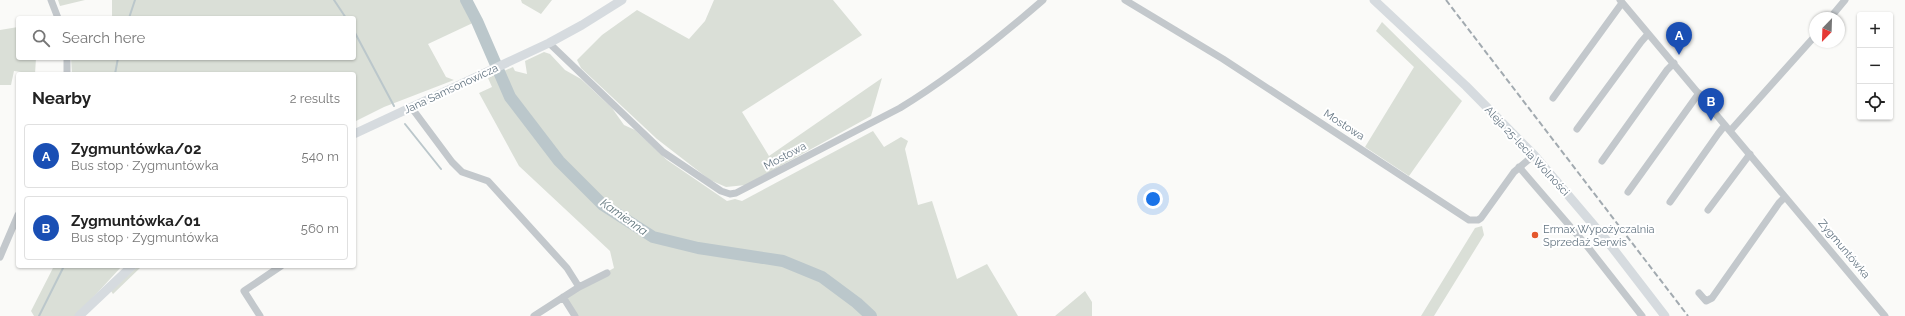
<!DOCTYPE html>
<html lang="en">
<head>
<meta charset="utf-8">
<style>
  body { margin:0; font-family:Raleway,sans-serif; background:#f2f2f2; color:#222 }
  .controls { position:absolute; right:12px; top:12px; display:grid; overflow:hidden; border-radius:4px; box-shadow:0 1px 3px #0004 }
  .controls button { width:36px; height:36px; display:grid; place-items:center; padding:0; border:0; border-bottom:1px solid #e0e0e0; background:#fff; color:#222; font:20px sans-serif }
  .compass { position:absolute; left:1809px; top:12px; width:36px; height:36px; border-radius:50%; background:#fff; box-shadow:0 1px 3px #0004; rotate:203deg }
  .you { position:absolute; left:1153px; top:199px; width:14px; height:14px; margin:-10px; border:3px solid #fff; border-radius:50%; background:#1a73e8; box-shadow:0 0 0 6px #1a73e833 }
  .badge { display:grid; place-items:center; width:26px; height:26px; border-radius:50%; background:#e4572e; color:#fff; font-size:13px; font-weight:700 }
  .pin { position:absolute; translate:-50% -33px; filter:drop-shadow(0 1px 2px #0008) }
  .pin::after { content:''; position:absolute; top:21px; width:14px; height:12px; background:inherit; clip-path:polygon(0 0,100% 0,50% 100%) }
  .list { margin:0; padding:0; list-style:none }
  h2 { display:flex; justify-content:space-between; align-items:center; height:52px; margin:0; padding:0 16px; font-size:17px }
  h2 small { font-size:13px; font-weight:400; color:#767676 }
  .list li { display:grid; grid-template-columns:26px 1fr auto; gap:12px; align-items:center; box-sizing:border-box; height:64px; margin:0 8px 8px; padding:0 8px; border:1px solid #e0e0e0; border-radius:4px }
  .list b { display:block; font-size:15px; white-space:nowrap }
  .list p { margin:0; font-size:13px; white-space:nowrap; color:#767676 }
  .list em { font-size:13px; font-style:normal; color:#767676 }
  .icon { flex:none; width:22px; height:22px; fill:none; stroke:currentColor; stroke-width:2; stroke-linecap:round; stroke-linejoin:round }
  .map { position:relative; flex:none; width:1905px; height:316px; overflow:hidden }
  .search { position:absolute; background:#fff; box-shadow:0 1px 3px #0004; left:16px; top:16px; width:340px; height:44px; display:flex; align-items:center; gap:10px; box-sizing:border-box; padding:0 14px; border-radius:4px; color:#767676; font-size:15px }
  .panel { position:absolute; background:#fff; box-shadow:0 1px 3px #0004; left:16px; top:72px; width:340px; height:196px; border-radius:4px }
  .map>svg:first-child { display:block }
  .green { fill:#dadfd7 }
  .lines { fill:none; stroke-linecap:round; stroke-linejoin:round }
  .stream { stroke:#bbc7cb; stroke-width:2 }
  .river { stroke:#bbc7cb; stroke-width:12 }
  .minor { stroke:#c3c8cc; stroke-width:7 }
  .major { stroke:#d6dbdf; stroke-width:9 }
  .rail { stroke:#a2aab0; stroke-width:2; stroke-dasharray:6 3; stroke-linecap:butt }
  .poi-dot { fill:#e4572e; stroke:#fff; stroke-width:1.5 }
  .labels { text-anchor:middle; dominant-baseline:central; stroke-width:4; stroke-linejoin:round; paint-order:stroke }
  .street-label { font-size:11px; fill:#657683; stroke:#fff }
  .poi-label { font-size:11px; fill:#657683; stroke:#fff; text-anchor:start }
  .water-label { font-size:12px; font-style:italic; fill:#60757c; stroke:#fff }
</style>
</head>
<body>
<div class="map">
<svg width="1905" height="316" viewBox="0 0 1905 316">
  <rect width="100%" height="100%" fill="#fafaf8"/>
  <!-- green -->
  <path class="green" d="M58 0H85L60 6Z
    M112 0H466L477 21 428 44 446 77 454 80 384 107 354 122V74H72L71 58H354V18H112Z
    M521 0H552L541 14 522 3Z
    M714 0H833L862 35 742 112 769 156 882 78 871 116 746 185 726 187 710 180 657 139 581 68 577 60 602 35 637 10 689 39 705 21Z
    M1382 22 1462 101 1409 176 1365 147 1414 67 1376 31Z
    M18 27V58H36L35 74 14 71 11 85H0V30Z
    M544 52 550 54 565 70 581 79 612 108 624 125 635 130 667 160 727 201 735 199 742 201 873 131 884 147 901 137 908 141 905 149 918 205 932 201 957 279 987 264 1018 316H575L563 297 614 268 610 251 519 166 479 93 492 87 488 78 513 67 515 71 527 74 525 61Z
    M1482 226 1484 235 1434 316H1421L1475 228Z
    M54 266H122L76 316H34L31 311Z
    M137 267 140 268 113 294 111 291Z
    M1085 291 1092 302V316H1055Z"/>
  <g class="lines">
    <!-- stream -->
    <path class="stream" d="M334 0 346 18
      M129 18 135 0
      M354 31 394 106
      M115 74 118 58
      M405 124 441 169
      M39 316 64 266"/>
    <!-- river -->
    <path class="river" d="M466 0 477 21 510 97 559 161 603 205 653 237 698 248 783 261 822 277 857 303 871 316"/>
    <!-- minor -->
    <path class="minor" d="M51 0 58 18
      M1125 0 1223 59 1469 220H1478L1481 218 1514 172 1534 155
      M1620 0 1885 316
      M1830 18 1845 0
      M549 43 663 152 721 191 730 194 736 193 900 108C951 77 998 39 1043 0
      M67 74V58
      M1553 98 1622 3
      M411 107 452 162 462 172 488 181 567 268 579 287
      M1577 129 1641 42 1648 34
      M1730 131 1815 36
      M1602 161 1667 70 1674 63
      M1519 167 1587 246 1642 316
      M1628 192 1699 93
      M1670 202 1718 134 1725 125
      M1708 210 1750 154
      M0 257 18 215
      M1699 293 1706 301 1712 298 1779 203 1785 197
      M563 297 575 316
      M260 316 244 291 281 266
      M534 316 579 287 607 273"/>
    <!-- major -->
    <path class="major" d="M1374 0 1466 86 1534 155 1608 242 1665 316
      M354 134 549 43 582 25 622 0
      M79 316 132 266"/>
    <!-- rail -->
    <path class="rail" d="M1446 0 1688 316"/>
  </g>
  <!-- markers -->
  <circle class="poi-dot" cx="1535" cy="235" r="4"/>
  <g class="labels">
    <!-- street labels -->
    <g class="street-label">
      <text transform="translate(451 89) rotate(-25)">Jana Samsonowicza</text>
      <text transform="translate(1344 125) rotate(33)">Mostowa</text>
      <text transform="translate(1527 151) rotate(47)">Aleja 25-lecia Wolności</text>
      <text transform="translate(785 156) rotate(-28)">Mostowa</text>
      <text transform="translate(1844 249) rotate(50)">Zygmuntówka</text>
    </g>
    <!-- poi labels -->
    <g class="poi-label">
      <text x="1543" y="229">Ermax Wypożyczalnia<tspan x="1543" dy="13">Sprzedaż Serwis</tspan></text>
    </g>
    <!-- water labels -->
    <g class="water-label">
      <text transform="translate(624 217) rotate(35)">Kamienna</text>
    </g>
  </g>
</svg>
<div class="controls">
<button>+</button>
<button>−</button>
<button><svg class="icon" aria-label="locate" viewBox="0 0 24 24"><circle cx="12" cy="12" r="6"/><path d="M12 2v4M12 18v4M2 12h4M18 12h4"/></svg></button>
</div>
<svg class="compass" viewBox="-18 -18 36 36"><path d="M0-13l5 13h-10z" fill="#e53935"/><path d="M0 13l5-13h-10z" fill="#767676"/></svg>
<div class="you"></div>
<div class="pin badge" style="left:1679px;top:55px;background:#1a4fb4">A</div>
<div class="pin badge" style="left:1711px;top:121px;background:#1a4fb4">B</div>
<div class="search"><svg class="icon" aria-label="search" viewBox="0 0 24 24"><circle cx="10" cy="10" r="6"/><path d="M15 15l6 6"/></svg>Search here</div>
<section class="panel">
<h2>Nearby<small>2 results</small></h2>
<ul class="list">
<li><span class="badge" style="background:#1a4fb4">A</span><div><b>Zygmuntówka/02</b><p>Bus stop · Zygmuntówka</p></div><em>540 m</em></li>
<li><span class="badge" style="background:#1a4fb4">B</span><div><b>Zygmuntówka/01</b><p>Bus stop · Zygmuntówka</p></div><em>560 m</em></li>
</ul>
</section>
</div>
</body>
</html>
